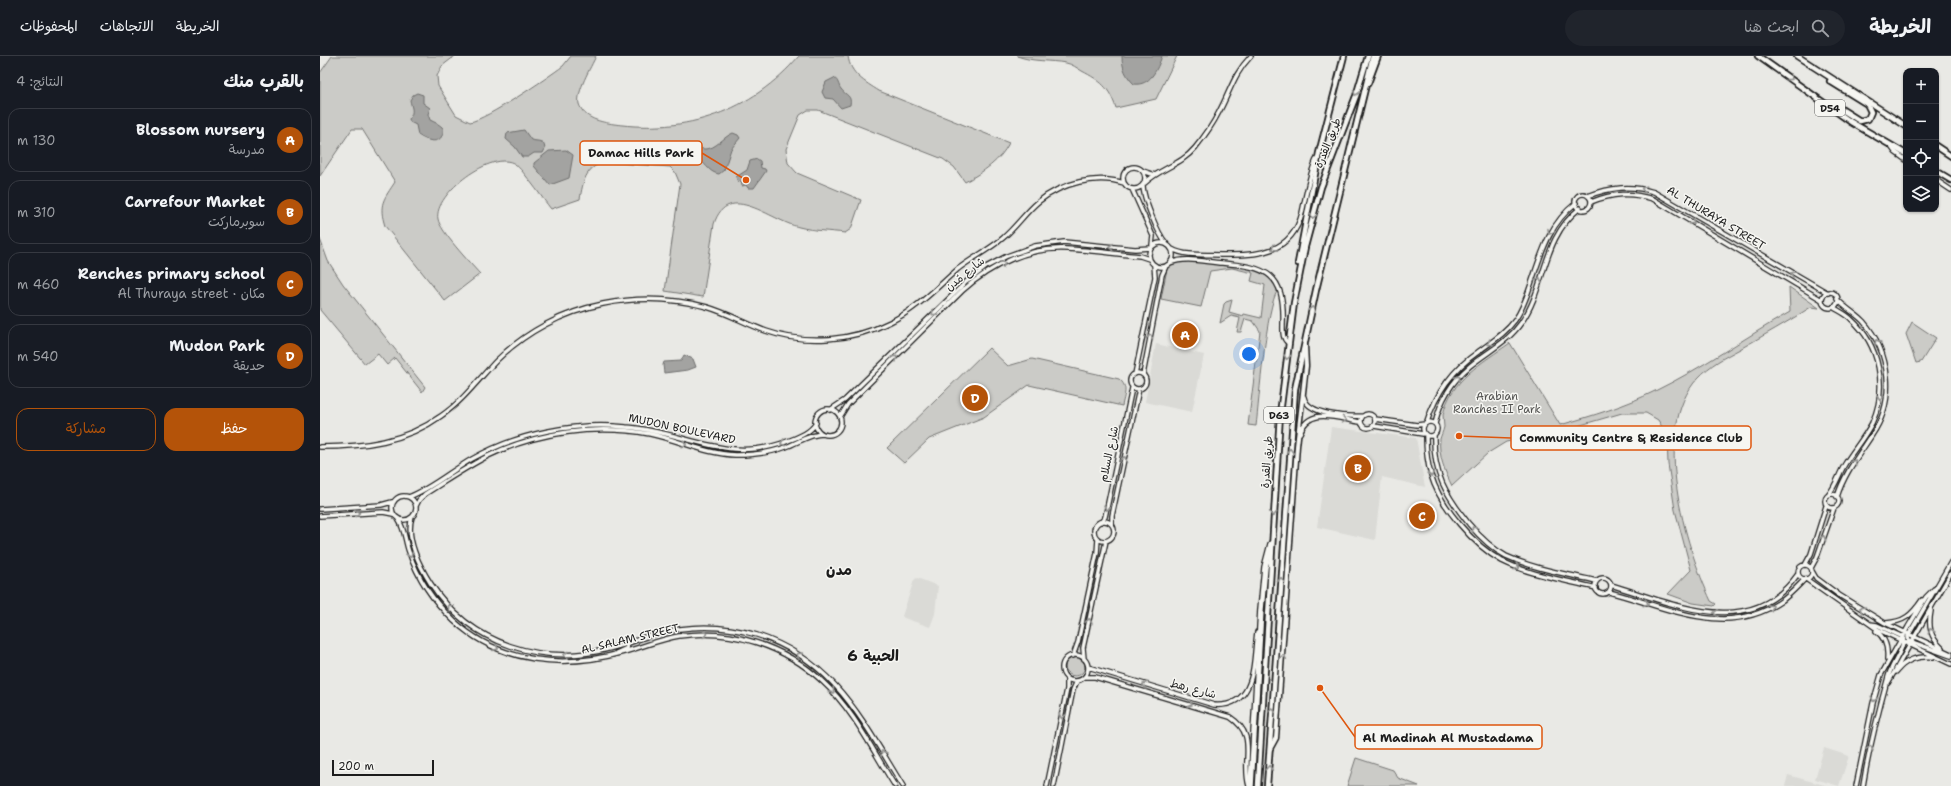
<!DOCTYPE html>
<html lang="ar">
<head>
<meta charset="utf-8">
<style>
  body { margin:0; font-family:"Shantell Sans","Playpen Sans Arabic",sans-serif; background:#20242c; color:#f1f3f6; direction:rtl }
  .controls { position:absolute; right:12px; top:12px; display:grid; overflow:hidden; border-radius:8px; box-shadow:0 1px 3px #0004 }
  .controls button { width:36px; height:36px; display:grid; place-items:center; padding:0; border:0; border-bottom:1px solid #363941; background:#171b24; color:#f1f3f6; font:20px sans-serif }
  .scale { position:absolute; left:12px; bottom:10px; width:102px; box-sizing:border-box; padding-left:4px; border:2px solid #1c1c1c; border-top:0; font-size:11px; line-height:14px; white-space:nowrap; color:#1c1c1c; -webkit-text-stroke:3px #f6f6f2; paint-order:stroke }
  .you { position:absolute; left:929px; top:298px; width:14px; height:14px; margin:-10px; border:3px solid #fff; border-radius:50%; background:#1a73e8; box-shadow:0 0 0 6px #1a73e833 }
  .badge { display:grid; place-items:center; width:26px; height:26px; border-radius:50%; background:#b45309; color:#fff; font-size:13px; font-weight:700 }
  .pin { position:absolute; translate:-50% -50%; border:2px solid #fff; box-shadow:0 1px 4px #0006 }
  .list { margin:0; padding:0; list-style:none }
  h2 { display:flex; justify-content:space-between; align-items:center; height:52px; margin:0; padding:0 16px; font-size:17px }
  h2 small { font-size:13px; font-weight:400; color:#9ea1a6 }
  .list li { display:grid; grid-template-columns:26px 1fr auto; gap:12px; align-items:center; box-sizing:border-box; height:64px; margin:0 8px 8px; padding:0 8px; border:1px solid #363941; border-radius:12px }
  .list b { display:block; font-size:15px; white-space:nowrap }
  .list p { margin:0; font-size:13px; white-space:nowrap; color:#9ea1a6 }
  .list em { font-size:13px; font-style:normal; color:#9ea1a6 }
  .actions { display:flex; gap:8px; padding:12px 16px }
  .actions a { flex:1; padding:9px 0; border:1px solid #b45309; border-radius:12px; text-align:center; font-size:14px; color:#b45309 }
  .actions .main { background:#b45309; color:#fff }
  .icon { flex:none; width:22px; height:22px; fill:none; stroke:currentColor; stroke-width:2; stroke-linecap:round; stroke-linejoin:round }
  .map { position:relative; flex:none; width:1631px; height:730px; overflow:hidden; direction:ltr }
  header { display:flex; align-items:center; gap:24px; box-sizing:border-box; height:56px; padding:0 20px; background:#171b24; border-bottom:1px solid #363941 }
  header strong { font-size:19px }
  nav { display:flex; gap:22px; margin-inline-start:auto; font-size:14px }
  .search { width:280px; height:36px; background:#20242c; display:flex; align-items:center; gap:10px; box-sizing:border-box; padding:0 14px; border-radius:22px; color:#9ea1a6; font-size:15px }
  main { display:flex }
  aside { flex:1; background:#171b24 }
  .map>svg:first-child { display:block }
  .built { fill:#dadad6 }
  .green { fill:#cbcbc7; stroke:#747472 }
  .water { fill:#a3a3a1; stroke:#6d6d6c }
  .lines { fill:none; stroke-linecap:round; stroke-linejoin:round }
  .tertiary-casing { stroke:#1c1c1c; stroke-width:6 }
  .secondary-casing { stroke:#1c1c1c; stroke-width:7 }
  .primary-casing { stroke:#1c1c1c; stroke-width:8 }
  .motorway-casing { stroke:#1c1c1c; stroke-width:8 }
  .tertiary { stroke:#f6f6f2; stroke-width:3.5 }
  .secondary { stroke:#f6f6f2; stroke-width:4 }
  .primary { stroke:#f6f6f2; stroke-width:4.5 }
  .motorway { stroke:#f6f6f2; stroke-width:5.5 }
  .oneway { stroke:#949492 }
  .labels { text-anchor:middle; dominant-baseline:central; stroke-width:3; stroke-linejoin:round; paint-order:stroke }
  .shield { fill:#f6f6f2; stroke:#5d5d5c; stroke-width:1 }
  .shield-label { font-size:10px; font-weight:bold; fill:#1c1c1c }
  .street-label { font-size:11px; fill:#1c1c1c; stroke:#f6f6f2 }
  .park-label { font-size:11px; fill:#51514f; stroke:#f6f6f2 }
  .district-label { font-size:15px; font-weight:bold; fill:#1c1c1c; stroke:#f6f6f2 }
  .leader { fill:none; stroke:#de560d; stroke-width:1.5 }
  .callout-dot { fill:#de560d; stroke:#f6f6f2; stroke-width:1.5 }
  .callout { fill:#f6f6f2; stroke:#de560d; stroke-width:1.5 }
  .callout-label { font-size:12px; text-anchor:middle; font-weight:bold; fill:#1c1c1c }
</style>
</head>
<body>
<header>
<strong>الخريطة</strong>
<div class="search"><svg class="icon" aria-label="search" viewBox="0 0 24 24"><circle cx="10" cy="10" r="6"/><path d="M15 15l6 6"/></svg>ابحث هنا</div>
<nav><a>الخريطة</a><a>الاتجاهات</a><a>المحفوظات</a></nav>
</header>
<main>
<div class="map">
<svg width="1631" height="730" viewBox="0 0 1631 730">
  <rect width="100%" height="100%" fill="#e9e9e5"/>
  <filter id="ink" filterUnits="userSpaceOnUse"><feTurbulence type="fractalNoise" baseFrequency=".025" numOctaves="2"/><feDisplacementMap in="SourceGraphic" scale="8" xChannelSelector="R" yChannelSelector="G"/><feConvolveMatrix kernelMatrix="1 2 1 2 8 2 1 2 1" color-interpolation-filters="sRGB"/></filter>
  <g filter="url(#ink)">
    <!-- built -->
    <path class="built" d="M836 288 884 299 872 356 825 346Z
      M1011 371 1096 382 1105 431 1062 421 1055 484 997 471Z
      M597 522 618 530 615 558 610 571 584 562 582 560 594 524Z
      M1504 692 1529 700 1519 730 1495 723Z
      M1468 719 1504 729 1507 730H1465Z"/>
    <!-- green -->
    <path class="green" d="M12 0H135L122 10 117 20 118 30 136 59 150 66C167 63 227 22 243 10 246 7 248 3 251 0H276C271 11 256 36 259 48 264 63 281 66 294 68 366 78 431 56 479 0H528C530 18 545 26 559 35L689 87C680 105 663 116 645 126L634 111 623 103 498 54H488L480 59 466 93 468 107 477 117 541 144 531 173 525 177C510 175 494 175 479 171 451 165 408 124 394 168L383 241 345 235 360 128 355 116 350 111 284 106C265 112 263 126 260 143L231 153C223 143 203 114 195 108 173 93 113 138 118 163 120 175 150 207 160 218L125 245 65 170C58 148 64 143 75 126L42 73H32L0 120V17Z
      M697 0H857L836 43 796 52C789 31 781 25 762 15 757 12 752 8 746 7 729 4 713 6 697 0Z
      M0 183 8 205 23 228 105 331 102 336 75 302 67 309 58 298 45 308 0 254Z
      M857 204 906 207 944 216 956 229 958 234C946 249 939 346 936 370L928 369 940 275 933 265 925 263 921 276H917L920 262 911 260 900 267 904 248 906 246 912 244 909 256 923 260 924 258 941 262 945 229 931 225 933 217 912 212 890 215 881 251 841 243 847 213Z
      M1469 231 1499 252 1491 251C1468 266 1444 279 1420 293 1405 301 1390 309 1378 322 1330 374 1365 489 1391 545L1396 548 1394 550 1373 547 1348 538 1371 514 1355 454 1348 408 1347 379 1338 364 1326 357H1302L1240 375 1186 386 1168 397 1132 430C1125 416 1118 399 1120 383 1121 379 1123 376 1124 371 1124 367 1123 363 1123 359 1130 324 1163 306 1190 287L1240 369C1272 360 1305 350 1335 335 1382 312 1424 282 1470 256Z
      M1592 266 1616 282 1601 306 1596 307 1586 278Z
      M669 292 688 310 712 303 799 323C809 331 804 339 802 350L709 329 664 361 609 383 584 407 567 392Z
      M745 610a10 10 0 1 1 20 0a10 10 0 1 1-20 0Z
      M1036 702 1073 714 1078 722 1099 730H1027Z"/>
    <!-- water -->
    <path class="water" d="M842 0C837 14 830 30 814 28 806 20 802 12 802 0Z
      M514 22C519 25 518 29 521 33 526 40 532 39 530 49L521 52 513 43 505 42 502 36 506 26Z
      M97 37 103 39V47L110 52 108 58 110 64C114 66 119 68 122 71 124 73 123 74 123 77 120 90 105 84 98 79L96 69 90 66 89 63C95 55 91 51 90 44L93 39Z
      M204 74 211 84C218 86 224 83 225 93L223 97H214L208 101H202L195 91 186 83 187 77Z
      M413 77 418 79 420 82 411 93 404 114 399 118C384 116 385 97 359 97L357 92C367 85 375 93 385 93 396 93 403 81 413 77Z
      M246 94 253 99 249 122 230 129 214 110V107L229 95Z
      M437 103 440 105 441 112 445 113 446 115 434 132H428L426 129 422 130 421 125 418 126 416 121 427 114 430 105Z
      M364 299 373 303 376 311 368 314 344 317 343 309 344 306 361 305Z"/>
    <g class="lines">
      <defs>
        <path id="tertiary" d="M1570 89 1575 96 1586 104
          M803 122a11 11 0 1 1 22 0a11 11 0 1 1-22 0Z
          M823 115 835 119
          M1616 124 1631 134
          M825 127C840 112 861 109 875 92 884 81 893 68 899 56 911 34 913 19 931 0
          M823 129C823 142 838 178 846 187
          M812 133 833 180 832 189
          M1255 146a8 8 0 1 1 16 0a8 8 0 1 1-16 0Z
          M1268 140C1291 131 1311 129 1334 136L1508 237
          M1271 146C1293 137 1311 136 1333 143L1502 244
          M829 199a12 12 0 1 1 24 0a12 12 0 1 1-24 0Z
          M852 193C866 201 887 198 903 199 938 200 972 197 982 157 986 139 989 120 996 104
          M850 207C866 200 885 206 902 207 947 211 965 217 963 268 963 276 962 282 968 287
          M1502 244a8 8 0 1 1 16 0a8 8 0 1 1-16 0Z
          M810 325a8 8 0 1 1 16 0a8 8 0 1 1-16 0Z
          M815 318 835 221 834 209
          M823 319 842 219 846 210
          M984 341C987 359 1028 361 1043 360
          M495 366a13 13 0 1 1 26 0a13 13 0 1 1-26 0Z
          M510 354 525 344 646 226 666 211 687 200 715 190 744 186 815 193 830 192
          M1041 365a7 7 0 1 1 14 0a7 7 0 1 1-14 0Z
          M520 361 528 348 642 235C671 209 708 191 747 193 771 194 797 198 820 200L829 203
          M1055 363 1097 369 1105 368
          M1103 373a7 7 0 1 1 14 0a7 7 0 1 1-14 0Z
          M1107 366C1116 337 1132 314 1158 296 1171 286 1185 278 1195 264 1202 254 1206 243 1210 231 1221 199 1228 169 1256 147
          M1115 368C1120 345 1132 325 1150 310 1168 295 1188 286 1201 267 1227 230 1221 183 1260 152
          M1054 370 1103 378
          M980 377C989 350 1018 363 1041 366
          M1106 380C1106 393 1107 406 1111 419 1120 450 1154 490 1182 505 1210 519 1245 524 1276 532
          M1114 380C1113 418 1126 439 1149 468 1160 481 1171 492 1186 500 1214 513 1247 518 1277 525
          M0 391C44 391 85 386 121 360 143 345 158 324 176 305 205 276 243 256 283 248 317 241 353 242 387 251 408 257 426 268 446 275 486 289 533 285 570 266 597 253 616 232 638 213 652 202 669 194 683 182 696 171 705 157 718 146 741 127 776 118 804 127
          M1505 445a7 7 0 1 1 14 0a7 7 0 1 1-14 0Z
          M1509 438C1516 429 1519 418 1525 408 1533 395 1544 382 1552 367 1568 332 1560 289 1531 263 1526 258 1519 255 1513 251
          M72 452a12 12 0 1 1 24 0a12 12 0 1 1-24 0Z
          M89 441C112 432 131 415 152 403 198 377 253 366 306 371 365 375 407 409 468 385 478 381 490 377 496 367
          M1517 441C1524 418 1539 399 1552 379 1576 344 1571 297 1543 265 1535 257 1525 252 1517 243
          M96 450 99 444 105 438C126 425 146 411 168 400 217 376 276 368 330 378 359 384 386 398 415 399 432 399 450 397 466 391 478 387 489 378 503 378
          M0 453 61 449 72 446
          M0 460 63 456 73 458
          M92 461C85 482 100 511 111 528 151 589 223 611 292 592 307 589 320 582 335 578 368 569 404 569 437 579 515 604 543 666 583 730
          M78 463C85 473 85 485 89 496 98 523 114 546 134 565 181 608 245 613 304 596 323 591 340 583 359 580 412 573 463 589 502 625 533 653 553 695 575 730
          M774 475a10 10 0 1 1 20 0a10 10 0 1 1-20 0Z
          M781 466 785 461 812 332
          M792 469V460L819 333
          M1478 516a7 7 0 1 1 14 0a7 7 0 1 1-14 0Z
          M1485 509 1491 498 1506 450
          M1491 512 1497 501 1514 452
          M1492 515 1496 522 1519 539 1565 567 1631 598
          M1275 530a8 8 0 1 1 16 0a8 8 0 1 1-16 0Z
          M1486 523 1557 573 1631 608
          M1291 529C1353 547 1430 586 1478 518
          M1289 536C1345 550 1405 583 1460 546 1469 540 1477 531 1485 523
          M1611 555C1608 570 1610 581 1622 592
          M1566 567C1584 566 1592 559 1602 544
          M1550 568 1557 569 1583 581
          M1556 575C1566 582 1568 592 1567 603
          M1589 585 1631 600
          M1589 589 1588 580 1631 506
          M296 597 307 592V588
          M742 612a13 13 0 1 1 26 0a13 13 0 1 1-26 0Z
          M753 600 758 586 777 497 778 483
          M764 603 763 592 786 485
          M768 611 894 649C937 652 933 606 937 576
          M1576 616C1586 603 1598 600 1613 601
          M765 621H775L910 661C939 680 921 703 929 730
          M1568 627 1631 517
          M727 730 747 633V622
          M734 730 753 634 757 625
          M1536 730 1553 647 1561 619 1588 571 1606 541 1614 533
          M1543 730C1549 693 1558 657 1568 621 1572 607 1585 593 1584 578"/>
        <path id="secondary" d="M950 693 956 682 977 390 986 310 985 289"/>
        <path id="primary" d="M1438 0 1531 66 1586 98
          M1477 0 1586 70
          M1510 25 1547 48 1551 56 1548 63 1540 65 1521 53 1511 52
          M1048 27 1058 0
          M1616 90 1631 100
          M1616 115 1631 124
          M978 207 999 97 1024 0
          M938 730 960 358 974 247 985 191 1001 131 1036 40 1048 0
          M947 730 975 333 996 234 1053 0"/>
        <path id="motorway" d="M931 730 941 553 945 511 951 488"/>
      </defs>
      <!-- tertiary casing -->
      <use href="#tertiary" class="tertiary-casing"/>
      <!-- secondary casing -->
      <use href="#secondary" class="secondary-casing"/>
      <!-- primary casing -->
      <use href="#primary" class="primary-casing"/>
      <!-- motorway casing -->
      <use href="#motorway" class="motorway-casing"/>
      <!-- tertiary -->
      <use href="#tertiary" class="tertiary"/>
      <!-- secondary -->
      <use href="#secondary" class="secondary"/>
      <!-- primary -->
      <use href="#primary" class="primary"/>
      <!-- motorway -->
      <use href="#motorway" class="motorway"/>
    </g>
    <!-- one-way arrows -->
    <defs><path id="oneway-chevron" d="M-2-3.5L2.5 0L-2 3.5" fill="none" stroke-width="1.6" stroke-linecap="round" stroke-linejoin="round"/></defs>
    <g class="oneway">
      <use href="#oneway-chevron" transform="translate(1470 22) rotate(36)"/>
      <use href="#oneway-chevron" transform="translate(1036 37) rotate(109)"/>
      <use href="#oneway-chevron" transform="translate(1324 133) rotate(-166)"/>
      <use href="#oneway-chevron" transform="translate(993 160) rotate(105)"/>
      <use href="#oneway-chevron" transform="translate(1372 166) rotate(32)"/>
      <use href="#oneway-chevron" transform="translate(1230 176) rotate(119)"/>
      <use href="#oneway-chevron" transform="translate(791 191) rotate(-175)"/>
      <use href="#oneway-chevron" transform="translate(954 192) rotate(152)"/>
      <use href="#oneway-chevron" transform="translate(683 208) rotate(-26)"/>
      <use href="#oneway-chevron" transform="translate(1473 218) rotate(-149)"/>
      <use href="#oneway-chevron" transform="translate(1219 224) rotate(-71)"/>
      <use href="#oneway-chevron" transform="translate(992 253) rotate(-77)"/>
      <use href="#oneway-chevron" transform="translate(614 257) rotate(136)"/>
      <use href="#oneway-chevron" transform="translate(830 281) rotate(-79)"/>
      <use href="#oneway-chevron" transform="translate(1557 286) rotate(-116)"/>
      <use href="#oneway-chevron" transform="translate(1170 287) rotate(146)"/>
      <use href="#oneway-chevron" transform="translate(967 301) rotate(97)"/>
      <use href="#oneway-chevron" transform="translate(575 302) rotate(-44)"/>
      <use href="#oneway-chevron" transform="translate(1138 322) rotate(-49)"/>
      <use href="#oneway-chevron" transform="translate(1560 342) rotate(99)"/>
      <use href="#oneway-chevron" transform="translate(1024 364) rotate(8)"/>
      <use href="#oneway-chevron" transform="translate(463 387) rotate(161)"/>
      <use href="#oneway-chevron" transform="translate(364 388) rotate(18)"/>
      <use href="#oneway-chevron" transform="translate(970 395) rotate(-86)"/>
      <use href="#oneway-chevron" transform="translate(804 403) rotate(-78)"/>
      <use href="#oneway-chevron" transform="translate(1534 406) rotate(-57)"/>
      <use href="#oneway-chevron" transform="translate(1111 418) rotate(73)"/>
      <use href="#oneway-chevron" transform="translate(787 452) rotate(102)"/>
      <use href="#oneway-chevron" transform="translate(37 457) rotate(-3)"/>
      <use href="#oneway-chevron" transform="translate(953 458) rotate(94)"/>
      <use href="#oneway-chevron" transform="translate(1154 473) rotate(-130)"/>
      <use href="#oneway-chevron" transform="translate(1503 482) rotate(-72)"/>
      <use href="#oneway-chevron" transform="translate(90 499) rotate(71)"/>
      <use href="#oneway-chevron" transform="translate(1197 511) rotate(19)"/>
      <use href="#oneway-chevron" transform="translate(961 524) rotate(-86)"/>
      <use href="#oneway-chevron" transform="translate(1326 547) rotate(17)"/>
      <use href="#oneway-chevron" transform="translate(130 551) rotate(-134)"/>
      <use href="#oneway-chevron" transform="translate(1451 551) rotate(-29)"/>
      <use href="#oneway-chevron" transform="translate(1542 553) rotate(-148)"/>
      <use href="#oneway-chevron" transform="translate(1396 557) rotate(-177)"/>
      <use href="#oneway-chevron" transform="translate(769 565) rotate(-78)"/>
      <use href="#oneway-chevron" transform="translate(1611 575) rotate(-106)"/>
      <use href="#oneway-chevron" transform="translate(385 578)"/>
      <use href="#oneway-chevron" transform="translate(176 592) rotate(24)"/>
      <use href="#oneway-chevron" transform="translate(246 599) rotate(179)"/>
      <use href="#oneway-chevron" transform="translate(479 599) rotate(-148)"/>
      <use href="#oneway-chevron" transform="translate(963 601) rotate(-86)"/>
      <use href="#oneway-chevron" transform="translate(825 629) rotate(-165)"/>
      <use href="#oneway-chevron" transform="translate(512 635) rotate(48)"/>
      <use href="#oneway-chevron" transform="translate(1554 643) rotate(105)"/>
      <use href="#oneway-chevron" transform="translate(870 648) rotate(16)"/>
      <use href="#oneway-chevron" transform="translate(952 654) rotate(-86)"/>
      <use href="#oneway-chevron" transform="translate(742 660) rotate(102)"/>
      <use href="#oneway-chevron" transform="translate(1550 692) rotate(-78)"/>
      <use href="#oneway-chevron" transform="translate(563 697) rotate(-122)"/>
      <use href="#oneway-chevron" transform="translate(949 712) rotate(-87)"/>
    </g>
  </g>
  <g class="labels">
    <!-- shield labels -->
    <g class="shield">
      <rect x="1495" y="44" width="30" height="16" rx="3"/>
      <rect x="944" y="351" width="30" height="16" rx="3"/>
    </g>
    <g class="shield-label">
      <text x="1510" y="52">D54</text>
      <text x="959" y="359">D63</text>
    </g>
    <!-- street labels -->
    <g class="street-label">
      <text transform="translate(1008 87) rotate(-68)">طريق القدرة</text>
      <text transform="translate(1396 162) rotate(31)">AL THURAYA STREET</text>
      <text transform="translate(645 218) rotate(-39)">شارع مُدن</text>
      <text transform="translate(362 373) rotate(12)">MUDON BOULEVARD</text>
      <text transform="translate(789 398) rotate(-78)">شارع السلام</text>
      <text transform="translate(947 406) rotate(-86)">طريق القدرة</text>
      <text transform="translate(310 583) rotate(-13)">AL SALAM STREET</text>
      <text transform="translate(873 633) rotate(15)">شارع رهط</text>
    </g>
    <!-- park labels -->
    <g class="park-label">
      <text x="1177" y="340">Arabian<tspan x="1177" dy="13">Ranches II Park</tspan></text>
    </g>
    <!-- district labels -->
    <g class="district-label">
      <text x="519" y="514">مدن</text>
      <text x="553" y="600">الحبية 6</text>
    </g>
  </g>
  <!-- callouts -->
  <path class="leader" d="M426 124L382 97M1139 380L1191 382M1000 632L1035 681"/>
  <g class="callout-dot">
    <circle cx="426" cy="124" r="4"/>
    <circle cx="1139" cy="380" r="4"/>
    <circle cx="1000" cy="632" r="4"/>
  </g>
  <g class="callout">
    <rect x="260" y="85" width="122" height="24" rx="4"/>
    <rect x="1191" y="370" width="240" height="24" rx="4"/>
    <rect x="1035" y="669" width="187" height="24" rx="4"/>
  </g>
  <g class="callout-label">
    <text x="321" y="101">Damac Hills Park</text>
    <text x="1311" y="386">Community Centre &amp; Residence Club</text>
    <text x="1128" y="686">Al Madinah Al Mustadama</text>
  </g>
</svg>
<div class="controls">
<button>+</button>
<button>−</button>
<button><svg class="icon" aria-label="locate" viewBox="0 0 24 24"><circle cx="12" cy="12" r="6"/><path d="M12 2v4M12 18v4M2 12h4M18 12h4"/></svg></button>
<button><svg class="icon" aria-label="layers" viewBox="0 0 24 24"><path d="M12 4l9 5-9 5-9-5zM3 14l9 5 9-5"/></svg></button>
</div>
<div class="scale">200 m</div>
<div class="you"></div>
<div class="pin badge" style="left:865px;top:279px">A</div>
<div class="pin badge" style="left:1038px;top:412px">B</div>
<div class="pin badge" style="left:1102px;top:460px">C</div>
<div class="pin badge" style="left:655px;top:342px">D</div>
</div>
<aside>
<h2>بالقرب منك<small>النتائج: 4</small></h2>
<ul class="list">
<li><span class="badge">A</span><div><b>Blossom nursery</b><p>مدرسة</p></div><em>130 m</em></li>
<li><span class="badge">B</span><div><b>Carrefour Market</b><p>سوبرماركت</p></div><em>310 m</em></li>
<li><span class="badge">C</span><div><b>Renches primary school</b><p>مكان · Al Thuraya street</p></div><em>460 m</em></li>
<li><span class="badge">D</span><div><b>Mudon Park</b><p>حديقة</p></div><em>540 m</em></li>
</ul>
<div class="actions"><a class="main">حفظ</a><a>مشاركة</a></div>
</aside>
</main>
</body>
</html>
